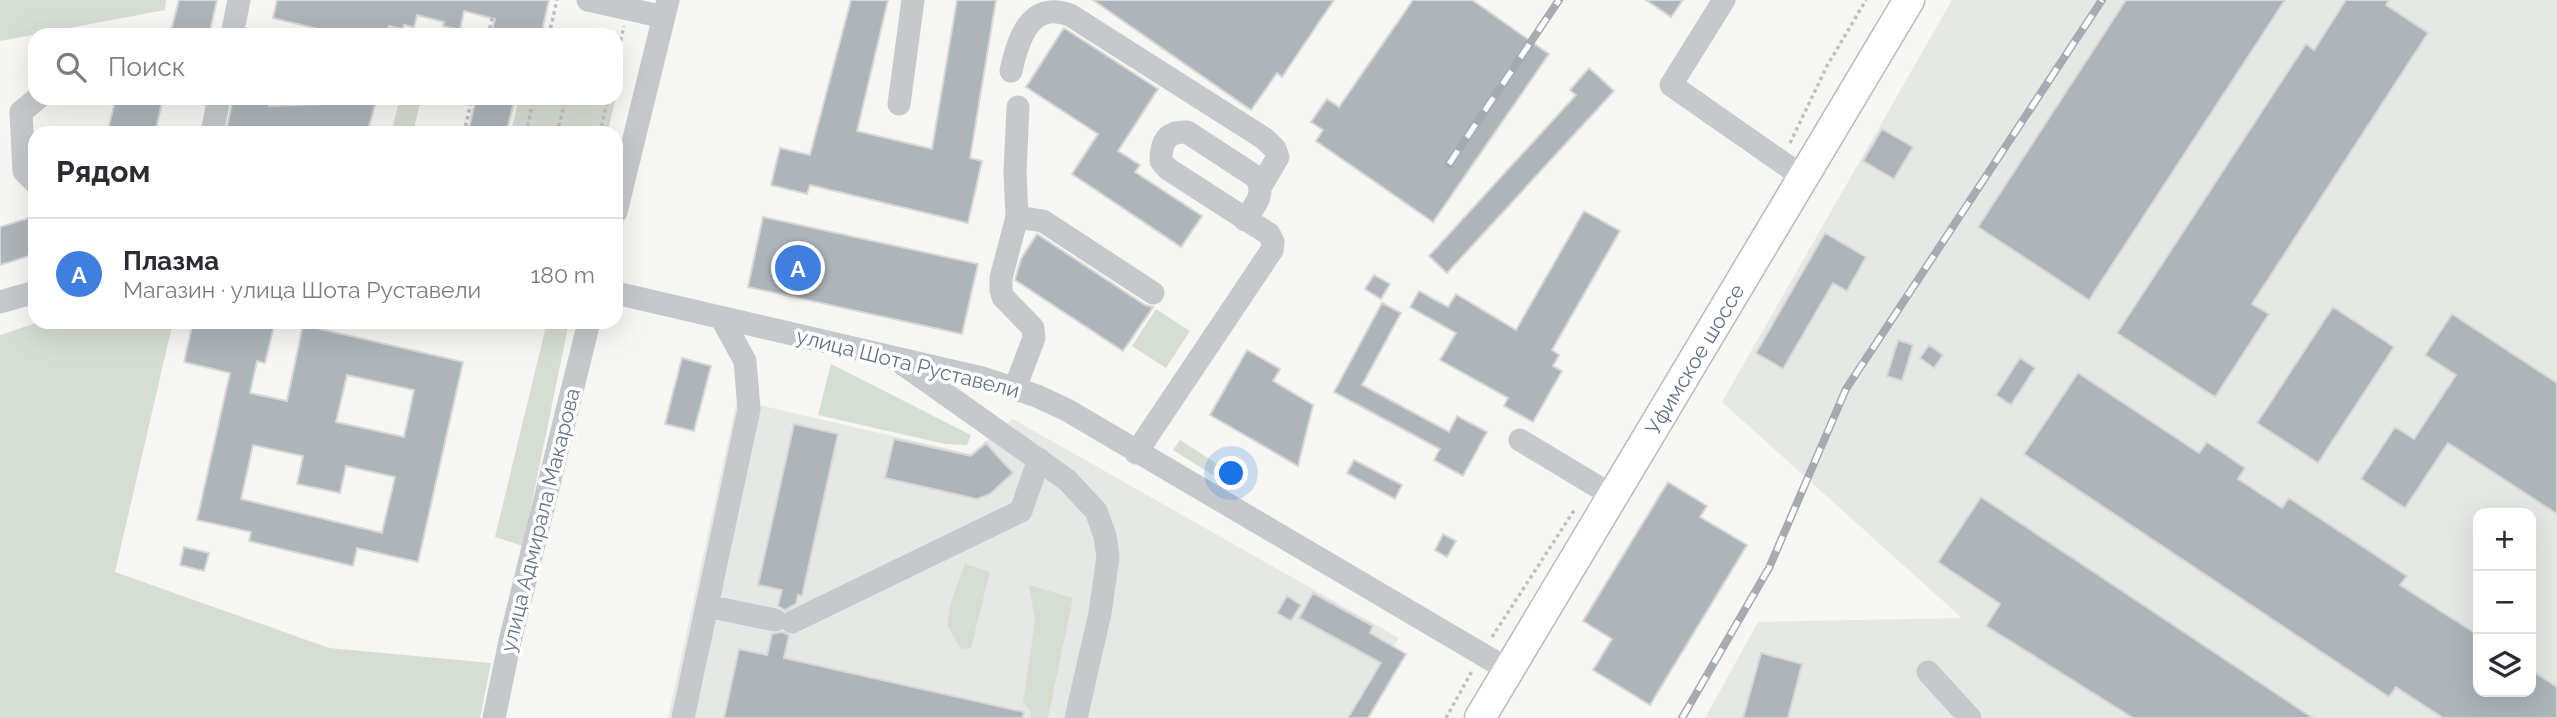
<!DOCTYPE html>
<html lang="ru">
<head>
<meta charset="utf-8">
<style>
  body { margin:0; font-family:Raleway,sans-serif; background:#f7f7f7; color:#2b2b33 }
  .controls { position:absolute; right:21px; bottom:21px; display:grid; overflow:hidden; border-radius:14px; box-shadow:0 7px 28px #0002 }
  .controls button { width:63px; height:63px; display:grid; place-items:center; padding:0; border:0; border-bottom:2px solid #e1e1e2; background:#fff; color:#2b2b33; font:35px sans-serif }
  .you { position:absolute; left:1232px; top:474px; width:24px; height:24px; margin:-18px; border:5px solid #fff; border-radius:50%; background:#1a73e8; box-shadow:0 0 0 10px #1a73e833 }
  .badge { display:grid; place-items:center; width:46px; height:46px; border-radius:50%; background:#f15617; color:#fff; font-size:23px; font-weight:700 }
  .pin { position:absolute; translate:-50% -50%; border:4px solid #fff; box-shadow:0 2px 7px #0006 }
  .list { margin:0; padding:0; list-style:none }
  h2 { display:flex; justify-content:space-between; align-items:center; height:91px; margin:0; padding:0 28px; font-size:30px }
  h2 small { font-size:23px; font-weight:400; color:#7c7c81 }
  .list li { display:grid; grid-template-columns:46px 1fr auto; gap:21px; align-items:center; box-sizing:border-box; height:112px; padding:0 28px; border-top:2px solid #e1e1e2 }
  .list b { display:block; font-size:26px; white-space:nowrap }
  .list p { margin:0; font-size:23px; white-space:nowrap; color:#7c7c81 }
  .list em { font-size:23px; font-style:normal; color:#7c7c81 }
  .icon { flex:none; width:38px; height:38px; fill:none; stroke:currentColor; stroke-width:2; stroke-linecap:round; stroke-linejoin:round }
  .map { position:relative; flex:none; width:2557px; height:718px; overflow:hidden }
  .search { position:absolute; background:#fff; box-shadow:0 7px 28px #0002; left:28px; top:28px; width:595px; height:77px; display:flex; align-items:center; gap:18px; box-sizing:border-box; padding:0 24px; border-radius:21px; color:#7c7c81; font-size:26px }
  .panel { position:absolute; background:#fff; box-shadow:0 7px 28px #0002; left:28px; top:126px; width:595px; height:203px; border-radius:21px }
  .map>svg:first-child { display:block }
  .built { fill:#e6e8e5; fill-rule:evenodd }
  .green { fill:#d6ded3 }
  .building { fill:#adb5bb; stroke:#d7d7d5; stroke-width:2; fill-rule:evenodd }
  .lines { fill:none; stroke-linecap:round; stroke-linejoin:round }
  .major-casing { stroke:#b8bcc0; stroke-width:33 }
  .path { stroke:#bec1c3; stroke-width:3.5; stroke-dasharray:3.5 3.5; stroke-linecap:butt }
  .minor { stroke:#c5c9cc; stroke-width:23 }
  .major { stroke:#fff; stroke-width:30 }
  .rail-casing { stroke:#a5abb1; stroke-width:8 }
  .rail { stroke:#fff; stroke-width:5; stroke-dasharray:16; stroke-linecap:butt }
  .labels { text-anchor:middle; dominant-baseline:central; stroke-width:7; stroke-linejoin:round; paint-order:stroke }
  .street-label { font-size:21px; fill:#627486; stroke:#fff }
</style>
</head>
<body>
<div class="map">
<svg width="2557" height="718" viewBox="0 0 2557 718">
  <rect width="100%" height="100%" fill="#f6f6f2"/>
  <!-- built -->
  <path class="built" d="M1952 0H2557V718H1705L1758 622 1962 618 1722 402ZM2478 513H2531V692H2478Z
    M737 400 970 454 1013 419 1399 638 1350 718H668Z"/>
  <!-- green -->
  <path class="green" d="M0 0H166L165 10 0 41Z
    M400 98H421L413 133H391Z
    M519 98H616L607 133H511Z
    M1156 309 1190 331 1166 368 1132 346Z
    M39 322H173L115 572 329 648 491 663 480 718H0V335Z
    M547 322H569L523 546 495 537Z
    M831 364 971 435 967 445 945 444 818 415Z
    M1180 440 1230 472 1224 482 1173 450Z
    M965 564 990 572 971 648 961 649 947 625 950 605Z
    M1029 585 1073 598 1048 718H1030L1031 711 1023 703 1035 621Z"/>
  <!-- building -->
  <path class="building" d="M179 0H217L209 35H170Z
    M277 0H549L541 35H491L495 19 464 11 460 30 443 26 444 22 417 15 414 27 404 25 403 29 389 26 386 35H342L273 18Z
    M851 0H888L857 131 932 149 957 0H996L970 158 982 161 968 223 810 185 807 194 771 185 780 148 810 155Z
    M1093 0H1334L1282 77 1277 73 1251 110Z
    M1413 0H1472L1549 54 1433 222 1316 141 1323 130 1311 122 1327 99 1339 107Z
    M1646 0H1683L1671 17Z
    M2126 0H2285L2089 300 1978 227Z
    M2346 0H2389L2386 5 2428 33 2252 304 2269 314 2215 397 2117 333 2306 44 2314 50Z
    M1064 28 1158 89 1118 151 1140 165 1135 172 1202 216 1181 247 1072 174 1098 134 1026 87Z
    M1589 68 1614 91 1447 273 1429 256 1576 95 1570 90Z
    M116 98H163L155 133H107Z
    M233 98H272L269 106 325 104 327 98H377L367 133H226Z
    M476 98H515L506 133H468Z
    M1882 129 1913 147 1894 179 1863 161Z
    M1584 211 1620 231 1552 350 1559 355 1553 366 1562 371 1533 422 1504 406 1508 398 1440 360 1456 333 1410 307 1419 291 1448 307 1456 294 1516 330Z
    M35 216V254L0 265V227Z
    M763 217 978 264 962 334 748 287Z
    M1825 233 1866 257 1847 291 1833 283 1783 369 1756 353Z
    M1037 234 1145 305 1153 307 1123 351 1015 280 1021 259Z
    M1374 275 1390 284 1381 299 1365 289Z
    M1382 303 1401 313 1362 385 1449 432 1457 416 1487 432 1463 476 1434 460 1440 449 1334 392Z
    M2333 307 2394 347 2318 463 2257 423Z
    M2452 314 2557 383V514L2448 443 2405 508 2361 479 2395 427 2414 439 2456 375 2425 355Z
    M193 322H275L265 363 257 361 250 393 287 401 303 325 463 362 418 562 357 548 353 566 249 541 251 532 197 520 230 373 184 362ZM347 375 414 390 404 437 336 422ZM253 445 303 456 297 484 340 493 346 466 395 477 382 533 241 499Z
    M1898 340 1913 345 1902 381 1887 376Z
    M1929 345 1943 355 1934 368 1920 358Z
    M1247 350 1280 369 1273 381 1313 405 1298 466 1210 415Z
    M682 358 711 366 694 431 665 424Z
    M2020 358 2035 368 2011 405 1996 395Z
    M2078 373 2199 453 2207 442 2245 468 2238 479 2282 508 2289 498 2407 576 2400 585 2478 635V692H2531V670L2557 687V718H2443L2396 687 2389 697 2024 454Z
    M794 424 838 434 802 596 798 595 796 604 785 610 778 606 782 590 758 585Z
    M894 439 971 456 986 443 1013 473 990 494 977 499 885 478Z
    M1354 460 1402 485 1395 499 1347 473Z
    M1668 482 1707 506 1700 517 1747 545 1650 705 1593 670 1612 639 1583 621Z
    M1981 497 2313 718H2133L1986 626 2000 604 1938 562Z
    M1443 534 1456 541 1447 557 1435 550Z
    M184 547 209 553 204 571 180 565Z
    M1313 593 1373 626 1370 633 1406 654 1368 718H1348L1381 663 1299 618Z
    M1287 596 1301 605 1291 621 1277 613Z
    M782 632 789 635 784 658 1024 712 1023 718H724L739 649 767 655 772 634Z
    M1761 653 1802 664 1788 718H1743Z"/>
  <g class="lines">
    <defs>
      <g id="major">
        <path id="s1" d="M1480 718 1909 0"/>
      </g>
    </defs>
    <!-- major casing -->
    <use href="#major" class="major-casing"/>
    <!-- path -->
    <path class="path" d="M488 35 493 15
      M549 35 557 0
      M616 61 624 26
      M464 133 472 98
      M526 133 534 98
      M557 133 566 98
      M600 133 608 98
      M1790 143 1827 66 1866 0
      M1492 637 1575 509
      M1446 718 1472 671"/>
    <!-- minor -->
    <path class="minor" d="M588 0 664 17
      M1724 0 1671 85 1803 177
      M232 35 239 0
      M1011 71C1018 39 1030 0 1070 15L1265 139 1275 149 1278 157 1261 186
      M899 104 913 0
      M212 133 219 98
      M35 182 24 171 21 112 38 98
      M616 212 668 0
      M1017 217 1043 221 1153 293
      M616 293 982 378 1037 396 1067 410 1507 669
      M0 302 35 292
      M903 364 1067 480 1096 511 1105 536 1108 557 1100 613 1076 718
      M1015 388 1034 338 1033 328 1003 297 1001 290V278L1017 217 1015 172 1018 107
      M1520 440 1613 496
      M1136 453 1272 250 1273 242 1269 234 1168 169 1161 161C1161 142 1166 131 1187 132L1256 177C1266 194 1255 205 1245 220
      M707 606 775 620
      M792 622 1021 511 1039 459
      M1928 672 1970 718
      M494 718 510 641 589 322
      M683 718 749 409 745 361 722 319"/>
    <!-- major -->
    <use href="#major" class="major"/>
    <defs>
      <path id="rail" d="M1449 164 1559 0
        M1682 718 1769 568 1846 389 2102 0"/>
    </defs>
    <!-- rail casing -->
    <use href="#rail" class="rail-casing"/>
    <!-- rail -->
    <use href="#rail" class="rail"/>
  </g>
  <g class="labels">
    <!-- street labels -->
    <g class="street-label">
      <text stroke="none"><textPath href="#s1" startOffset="418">Уфимское шоссе</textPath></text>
      <text transform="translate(908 363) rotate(14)">улица Шота Руставели</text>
      <text transform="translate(540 520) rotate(-76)">улица Адмирала Макарова</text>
    </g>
  </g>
</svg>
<div class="controls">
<button>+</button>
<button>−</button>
<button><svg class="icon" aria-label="layers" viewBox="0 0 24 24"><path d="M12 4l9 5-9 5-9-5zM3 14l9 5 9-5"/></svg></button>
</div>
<div class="you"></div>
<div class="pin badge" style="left:798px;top:268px;background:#3f7fe0">A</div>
<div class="search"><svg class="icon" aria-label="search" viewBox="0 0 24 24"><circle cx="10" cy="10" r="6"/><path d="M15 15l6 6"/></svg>Поиск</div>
<section class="panel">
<h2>Рядом<small></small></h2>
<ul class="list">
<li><span class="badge" style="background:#3f7fe0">A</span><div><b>Плазма</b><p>Магазин · улица Шота Руставели</p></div><em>180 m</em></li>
</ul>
</section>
</div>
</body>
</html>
